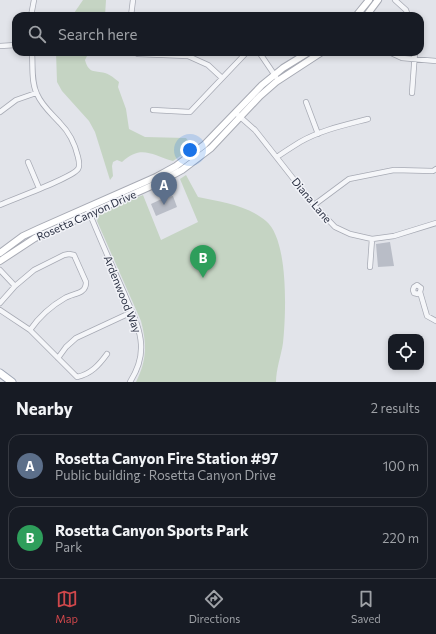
<!DOCTYPE html>
<html lang="en">
<head>
<meta charset="utf-8">
<style>
  body { margin:0; font-family:Commissioner,sans-serif; background:#20242c; color:#f1f3f6 }
  .controls { position:absolute; right:12px; bottom:12px; display:grid; overflow:hidden; border-radius:8px; box-shadow:0 2px 6px #0003 }
  .controls button { width:36px; height:36px; display:grid; place-items:center; padding:0; border:0; border-bottom:1px solid #363941; background:#171b24; color:#f1f3f6; font:20px sans-serif }
  .you { position:absolute; left:190px; top:150px; width:14px; height:14px; margin:-10px; border:3px solid #fff; border-radius:50%; background:#1a73e8; box-shadow:0 0 0 6px #1a73e833 }
  .badge { display:grid; place-items:center; width:26px; height:26px; border-radius:50%; background:#cf474b; color:#fff; font-size:13px; font-weight:700 }
  .pin { position:absolute; translate:-50% -33px; filter:drop-shadow(0 1px 2px #0008) }
  .pin::after { content:''; position:absolute; top:21px; width:14px; height:12px; background:inherit; clip-path:polygon(0 0,100% 0,50% 100%) }
  .list { margin:0; padding:0; list-style:none }
  h2 { display:flex; justify-content:space-between; align-items:center; height:52px; margin:0; padding:0 16px; font-size:17px }
  h2 small { font-size:13px; font-weight:400; color:#9ea1a6 }
  .list li { display:grid; grid-template-columns:26px 1fr auto; gap:12px; align-items:center; box-sizing:border-box; height:64px; margin:0 8px 8px; padding:0 8px; border:1px solid #363941; border-radius:12px }
  .list b { display:block; font-size:15px; white-space:nowrap }
  .list p { margin:0; font-size:13px; white-space:nowrap; color:#9ea1a6 }
  .list em { font-size:13px; font-style:normal; color:#9ea1a6 }
  .icon { flex:none; width:22px; height:22px; fill:none; stroke:currentColor; stroke-width:2; stroke-linecap:round; stroke-linejoin:round }
  .map { position:relative; flex:none; width:436px; height:382px; overflow:hidden }
  .search { position:absolute; background:#171b24; box-shadow:0 2px 6px #0003; left:12px; right:12px; top:12px; height:44px; display:flex; align-items:center; gap:10px; box-sizing:border-box; padding:0 14px; border-radius:12px; color:#9ea1a6; font-size:15px }
  .sheet { height:196px; background:#171b24 }
  nav { display:flex; justify-content:space-around; align-items:center; box-sizing:border-box; height:56px; border-top:1px solid #363941; background:#171b24; font-size:11px; color:#9ea1a6 }
  nav a { display:grid; justify-items:center; gap:2px }
  nav .on { color:#cf474b }
  .map>svg:first-child { display:block }
  .green { fill:#c5d4c3 }
  .building { fill:#b9bdc7 }
  .lines { fill:none; stroke-linecap:round; stroke-linejoin:round }
  .street-casing { stroke:#a7aab4; stroke-width:6 }
  .secondary-casing { stroke:#a7aab4; stroke-width:8 }
  .primary-casing { stroke:#a1a7b6; stroke-width:9 }
  .street { stroke:#f5f6f9; stroke-width:4.5 }
  .secondary { stroke:#fff; stroke-width:6 }
  .primary { stroke:#fff; stroke-width:7 }
  .labels { text-anchor:middle; dominant-baseline:central; stroke-width:3; stroke-linejoin:round; paint-order:stroke }
  .street-label { font-size:11px; fill:#2a3042; stroke:#f2f3f8 }
</style>
</head>
<body>
<div class="map">
<svg width="436" height="382" viewBox="0 0 436 382">
  <rect width="100%" height="100%" fill="#e2e4ea"/>
  <!-- green -->
  <path class="green" d="M83 0H106L105 16H72Z
    M56 52H89L85 60C89 74 94 70 105 73 111 75 114 78 119 82L118 87 126 109 129 129 145 137 186 138 192 146 189 150 173 161C152 155 141 144 122 162L117 160 113 162 112 166 113 176 110 180 95 132 89 121 62 91 57 82Z
    M186 175 198 197C221 202 247 205 266 221 289 240 286 315 283 343 281 356 276 369 276 382H136C147 360 147 344 141 321L97 221 100 213 143 195 161 240 198 222 180 179Z"/>
  <!-- building -->
  <path class="building" d="M168 196V197L173 196 177 207 156 216 151 204Z
    M390 242 394 266 378 267 376 244Z"/>
  <g class="lines">
    <defs>
      <path id="street" d="M395 0 406 10 408 16
        M31 16 34 0
        M131 16 133 0
        M0 46 16 45
        M134 52 138 54 188 56 208 65 222 78
        M259 52 276 77
        M389 52 402 58 436 61
        M412 93 415 52
        M306 102 318 134
        M153 110 190 112 247 52
        M0 112 16 100 36 93
        M238 115 255 130 314 205 335 227 350 234 372 239 394 236 436 223
        M277 157C284 152 292 147 300 142 321 130 345 125 368 119
        M28 162 39 188
        M0 205C13 199 72 178 78 169 80 166 79 161 78 157 75 144 70 133 60 123 52 114 42 106 37 94 31 82 33 66 32 52
        M314 205 349 179 394 170 433 171 436 169
        M87 207C99 237 112 266 125 295 131 310 140 327 141 344 142 358 137 371 130 382
        M370 267 372 239
        M0 270 15 286
        M420 292 418 294 414 293 413 290 414 287 417 285 421 288 420 292 427 316 436 321
        M0 303 15 286 34 270 64 255 69 254 74 255 86 282C86 286 85 289 82 291 78 294 70 295 65 298 51 306 39 317 30 330
        M0 310 30 330 77 377C91 374 99 365 107 354
        M58 358 66 347 76 338 132 312"/>
      <path id="secondary" d="M356 16 369 0
        M366 16 378 0
        M0 253 23 236 38 229 156 177 176 166 204 145 262 85 283 68 309 52
        M0 261 35 238 158 183 182 170 211 148 260 96 276 82 322 52"/>
      <path id="primary" d="M0 373 12 382"/>
    </defs>
    <!-- street casing -->
    <use href="#street" class="street-casing"/>
    <!-- secondary casing -->
    <use href="#secondary" class="secondary-casing"/>
    <!-- primary casing -->
    <use href="#primary" class="primary-casing"/>
    <!-- street -->
    <use href="#street" class="street"/>
    <!-- secondary -->
    <use href="#secondary" class="secondary"/>
    <!-- primary -->
    <use href="#primary" class="primary"/>
  </g>
  <g class="labels">
    <!-- street labels -->
    <g class="street-label">
      <text transform="translate(312 200) rotate(50)">Diana Lane</text>
      <text transform="translate(86 215) rotate(-24)">Rosetta Canyon Drive</text>
      <text transform="translate(123 294) rotate(68)">Ardenwood Way</text>
    </g>
  </g>
</svg>
<div class="controls">
<button><svg class="icon" aria-label="locate" viewBox="0 0 24 24"><circle cx="12" cy="12" r="6"/><path d="M12 2v4M12 18v4M2 12h4M18 12h4"/></svg></button>
</div>
<div class="you"></div>
<div class="pin badge" style="left:164px;top:205px;background:#5c6f8a">A</div>
<div class="pin badge" style="left:203px;top:278px;background:#2e9e5b">B</div>
<div class="search"><svg class="icon" aria-label="search" viewBox="0 0 24 24"><circle cx="10" cy="10" r="6"/><path d="M15 15l6 6"/></svg>Search here</div>
</div>
<section class="sheet">
<h2>Nearby<small>2 results</small></h2>
<ul class="list">
<li><span class="badge" style="background:#5c6f8a">A</span><div><b>Rosetta Canyon Fire Station #97</b><p>Public building · Rosetta Canyon Drive</p></div><em>100 m</em></li>
<li><span class="badge" style="background:#2e9e5b">B</span><div><b>Rosetta Canyon Sports Park</b><p>Park</p></div><em>220 m</em></li>
</ul>
</section>
<nav>
<a class="on"><svg class="icon" aria-label="map" viewBox="0 0 24 24"><path d="M3 6l6-2 6 2 6-2v14l-6 2-6-2-6 2zM9 4v14M15 6v14"/></svg>Map</a>
<a><svg class="icon" aria-label="directions" viewBox="0 0 24 24"><path d="M12 3l9 9-9 9-9-9zM9 14v-3h6M13 9l2 2-2 2"/></svg>Directions</a>
<a><svg class="icon" aria-label="saved" viewBox="0 0 24 24"><path d="M7 4h10v16l-5-4-5 4z"/></svg>Saved</a>
</nav>
</body>
</html>
